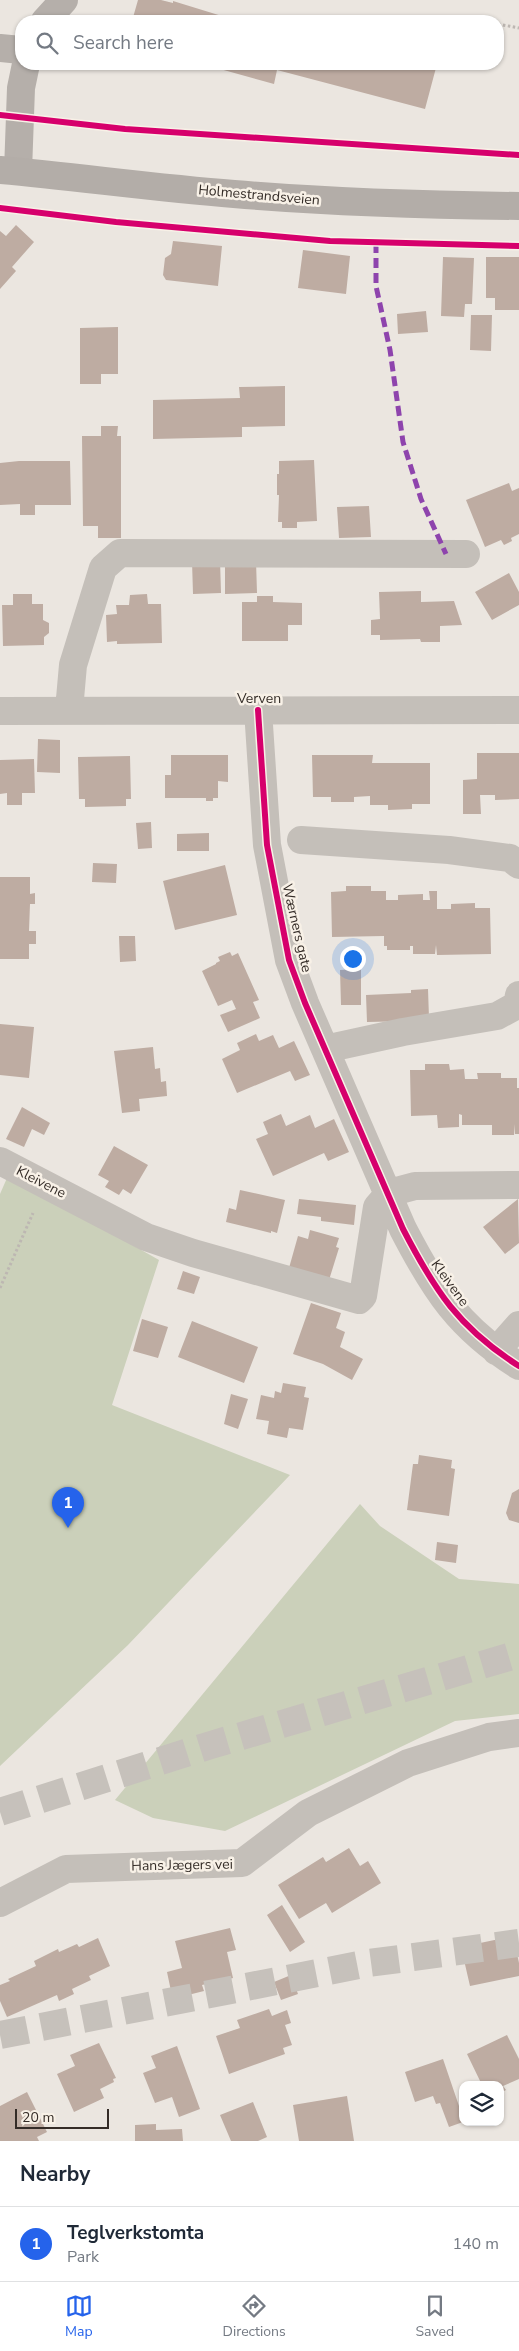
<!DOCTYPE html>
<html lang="en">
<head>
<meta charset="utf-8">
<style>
  body { margin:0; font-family:"Nunito Sans",sans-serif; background:#f6f6f7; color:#1f2937 }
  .controls { position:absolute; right:15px; bottom:15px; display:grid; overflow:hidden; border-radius:10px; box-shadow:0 1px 4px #0004 }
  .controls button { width:45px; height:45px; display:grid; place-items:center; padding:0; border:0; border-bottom:1px solid #e0e1e3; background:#fff; color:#1f2937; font:25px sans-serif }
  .scale { position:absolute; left:15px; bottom:12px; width:94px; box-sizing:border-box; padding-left:5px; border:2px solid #342c27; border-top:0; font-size:14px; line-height:18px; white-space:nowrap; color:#342c27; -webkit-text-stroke:4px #f8f1e7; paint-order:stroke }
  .you { position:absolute; left:352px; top:958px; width:18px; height:18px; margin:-12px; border:4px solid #fff; border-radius:50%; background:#1a73e8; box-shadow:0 0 0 8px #1a73e833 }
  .badge { display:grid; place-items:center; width:32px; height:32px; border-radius:50%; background:#2563eb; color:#fff; font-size:16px; font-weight:700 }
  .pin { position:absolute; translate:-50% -41px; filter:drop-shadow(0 1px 2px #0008) }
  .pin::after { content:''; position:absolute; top:26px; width:18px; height:15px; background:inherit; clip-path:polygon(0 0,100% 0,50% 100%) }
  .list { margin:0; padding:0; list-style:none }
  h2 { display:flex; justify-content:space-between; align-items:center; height:65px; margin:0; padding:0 20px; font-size:21px }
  h2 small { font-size:16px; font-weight:400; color:#747a83 }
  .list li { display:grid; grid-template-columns:32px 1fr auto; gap:15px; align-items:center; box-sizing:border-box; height:75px; padding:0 20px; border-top:1px solid #e0e1e3 }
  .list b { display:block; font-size:19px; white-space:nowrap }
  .list p { margin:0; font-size:16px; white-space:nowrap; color:#747a83 }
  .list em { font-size:16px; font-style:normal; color:#747a83 }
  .icon { flex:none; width:28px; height:28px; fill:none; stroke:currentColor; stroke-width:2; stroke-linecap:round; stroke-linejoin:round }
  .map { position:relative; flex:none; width:519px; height:2141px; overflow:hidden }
  .search { position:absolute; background:#fff; box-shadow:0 1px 4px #0004; left:15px; right:15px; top:15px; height:55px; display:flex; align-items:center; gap:12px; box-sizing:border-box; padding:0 18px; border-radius:20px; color:#747a83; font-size:19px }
  .sheet { height:140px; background:#fff }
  nav { display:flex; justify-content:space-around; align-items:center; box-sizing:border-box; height:70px; border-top:1px solid #e0e1e3; background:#fff; font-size:14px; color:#747a83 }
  nav a { display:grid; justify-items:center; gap:2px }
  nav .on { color:#2563eb }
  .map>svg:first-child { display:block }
  .green { fill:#cbd0ba }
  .building { fill:#beaca2 }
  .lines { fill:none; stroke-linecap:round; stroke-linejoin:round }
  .motorway-tunnel { stroke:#c6c1bb; stroke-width:28; stroke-dasharray:28 14; stroke-linecap:butt }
  .path { stroke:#bdb7b2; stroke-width:3; stroke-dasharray:2.5 2.5; stroke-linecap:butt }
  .minor { stroke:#c4bfb9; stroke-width:28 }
  .secondary { stroke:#b5afaa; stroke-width:28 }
  .primary { stroke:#b3ada8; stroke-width:28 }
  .quiet { stroke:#8e44ad; stroke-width:5; stroke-dasharray:10 5; stroke-linecap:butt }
  .cycleway-casing { stroke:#f8f1e7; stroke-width:9 }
  .cycleway { stroke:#d6006c; stroke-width:6 }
  .labels { text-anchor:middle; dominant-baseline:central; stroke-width:5; stroke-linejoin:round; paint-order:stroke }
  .street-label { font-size:14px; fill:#342c27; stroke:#f8f1e7 }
</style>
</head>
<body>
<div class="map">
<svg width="519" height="2141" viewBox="0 0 519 2141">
  <rect width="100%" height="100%" fill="#ebe6e0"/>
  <!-- green -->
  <path class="green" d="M7 1178 67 1208 159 1260 112 1405 290 1475 128 1645 0 1766V1194Z
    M360 1504 380 1526 459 1579 519 1584V1714L455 1721 225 1831 153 1818 115 1800Z"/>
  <!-- building -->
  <path class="building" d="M138 0H161L173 3V1L238 21H132Z
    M202 64H437L425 109 277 70 274 84Z
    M16 225 34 242 12 267 16 271 0 289V231L6 236Z
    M173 241 222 246 218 286 166 280 163 275 165 258 171 254Z
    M303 250 350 256 346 294 298 288Z
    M443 257 474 258 472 304H465L464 317 441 316Z
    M486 257H519V310H495V298H486Z
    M426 311 428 332 398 334 397 314Z
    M471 315H492L491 351 470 350Z
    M118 327V374H101V384H80V328Z
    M285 386V426L242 427V437L153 439V400L240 398 239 387Z
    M101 426H118L117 436H121V538H98V526H83L82 436H101Z
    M314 460 317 521 297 522V528H282V522H278L279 495H277V474H279V461Z
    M19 461H70L71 505H35V515H20V504L0 505V463Z
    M509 483 512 491 519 488V534L511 538 512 541 504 545 501 540 485 547 466 500Z
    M369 506 371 537 339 538 337 507Z
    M220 560 221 593 193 594 192 561Z
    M256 561 257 593 225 594V562Z
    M509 573 519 592V605L492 620 475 592Z
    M421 591V602L454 601 462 625 440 626V642H421L420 639 380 640V635H371V620L380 619 379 592Z
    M13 594H32V604H43V620L49 623V633L44 637V645L3 646 2 605H13Z
    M147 594 148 604H161L162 643 117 644V641L107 642 106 615 117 614 116 605H129L130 595Z
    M257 596H273V602L302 603V625H288V641H242V602H257Z
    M38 739 60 740V773L37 772Z
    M477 753H519V799L495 800V795H480L481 814H463V780L477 779Z
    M171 755H228V782L218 781V798H213V801H206V798H165V775H171Z
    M312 755H373L372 763H430V804H412V809L388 810V805H370V796L354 797V802H331V797H313Z
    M130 756 131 799H126V806L85 807V799H79L78 757Z
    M34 759 35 793H22V805H7V793L0 794V760Z
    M151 822 152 848 138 849 136 823Z
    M209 833V851H177V834Z
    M93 863 117 864 116 883 92 882Z
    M225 865 237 915 175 930 163 881Z
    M0 877H30V894L35 893V904H30L29 931H36V944H29V959H0Z
    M346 886H371V891H386V900H398V895L423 894V900H430L429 891H437V909H451V904L475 903V908H490L491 954 437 955 436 945 435 954H413V946H410V950H387V946H384V936L332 937 331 892 346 891Z
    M119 936H135L136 961 120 962Z
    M230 952 232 956 238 953 259 1000 253 1002 260 1018 228 1032 220 1015 236 1009 232 1000 218 1006 202 971 216 964V963L220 961 218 957Z
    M361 969V1005H341L340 970Z
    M428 989 429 1018 412 1021 367 1022 366 995 411 993V990Z
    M0 1024 34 1027 29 1078 0 1075Z
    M256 1034 259 1041 273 1035 279 1048 294 1041 310 1075 295 1081 290 1071 237 1093 222 1059 240 1050 237 1043Z
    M153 1047 155 1069 160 1068 161 1082 166 1081 167 1096 139 1099 140 1111 122 1113 114 1051Z
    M425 1064H449L450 1070 464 1069 465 1079H478L477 1073H501V1078H517V1088H519V1134H515V1124L514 1135H492V1125H462V1115L459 1114V1127L438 1128 437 1115 411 1116 410 1070H425Z
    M22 1107 50 1123 44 1135 32 1129 24 1147 6 1139Z
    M281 1114 286 1126 310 1115 315 1128 334 1119 349 1152 328 1161 324 1153 273 1176 256 1139 268 1134 263 1122Z
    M114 1146 148 1165 131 1194 123 1189 119 1195 105 1187 109 1181 98 1175Z
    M240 1190 285 1200 277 1233 271 1231V1233L226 1222 229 1208 236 1210Z
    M299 1199 356 1205 354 1225 321 1221V1217L297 1214Z
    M518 1199 519 1243 505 1254 483 1227Z
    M310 1230 339 1238 336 1247 339 1248 329 1280 289 1268 298 1236 308 1239Z
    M183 1271 200 1277 194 1294 177 1289Z
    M311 1303 341 1313 336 1328 345 1332 340 1347 363 1359 352 1380 323 1364 293 1354Z
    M142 1319 168 1327 158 1358 133 1351Z
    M192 1321 258 1347 244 1383 178 1357Z
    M283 1383 306 1387 304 1397 309 1398 303 1430 289 1428 287 1438 267 1434 269 1421 256 1419 261 1395 274 1398 275 1391 281 1393Z
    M231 1394 248 1399 238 1429 224 1424Z
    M419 1455 452 1460 451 1468 455 1469 449 1516 407 1510 413 1464H418Z
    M519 1489V1523L509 1520 506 1513 512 1493Z
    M437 1542 458 1545 456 1563 435 1560Z
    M349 1848 360 1866 368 1861 381 1883 332 1913 326 1903 299 1919 278 1885 323 1857 326 1862Z
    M282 1905 305 1942 290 1952 267 1915Z
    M230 1928 236 1950 227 1952 233 1978 202 1985 204 1991 188 1995 186 1988 171 1991 167 1972 182 1968 175 1941Z
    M513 1936 519 1963V1976L470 1986 461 1947Z
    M98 1938 110 1966 89 1976 91 1980 72 1989 74 1994 59 2001 57 1995 7 2017 0 2001V1985L10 1981 8 1979 36 1966 34 1961 58 1949 59 1952 77 1944 79 1947Z
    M291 1975 298 1994 281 2000 274 1982Z
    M269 2009 272 2016 287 2010 291 2023 285 2025 292 2045 283 2048 285 2054 229 2074 216 2036 240 2028 237 2020Z
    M507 2035 519 2059V2079L503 2086 506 2090 500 2093V2085H482L467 2054Z
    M99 2043 116 2078 113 2079 114 2082 100 2089 104 2098 74 2112 57 2074 75 2066 70 2055Z
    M177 2046 200 2109 179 2117 172 2097 155 2103 143 2073 156 2068 151 2056Z
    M443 2059 459 2106 463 2105V2122L449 2127 440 2103 436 2104 433 2096 415 2102 405 2072Z
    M27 2092 47 2132 37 2137 39 2141H0V2106Z
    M347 2096 354 2141H299L293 2105Z
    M253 2102 267 2137 258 2141H231L220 2115Z
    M156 2124V2130L182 2129 183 2141H135V2125Z"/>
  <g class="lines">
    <!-- motorway-tunnel -->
    <path class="motorway-tunnel" d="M0 1812 211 1745 519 1654
      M0 2035 369 1963 519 1943"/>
    <!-- path -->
    <path class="path" d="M478 21H487
      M498 24 519 28
      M0 1288 33 1213"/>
    <!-- minor -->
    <path class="minor" d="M69 710 73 665 103 568 120 553 466 554
      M258 710 267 845 289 960 305 1003 403 1229C435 1291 459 1328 519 1366
      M0 711 519 710
      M301 840 449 850 510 858 519 865
      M325 1049 403 1032 497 1016 517 1005 519 995
      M0 1161 146 1237 193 1253 359 1300 363 1296 377 1207 389 1193
      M389 1193 415 1186 519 1185
      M496 1351 519 1325
      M0 1903 66 1869 242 1863 308 1813 408 1763 489 1737 519 1733"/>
    <!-- secondary -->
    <path class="secondary" d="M45 21 64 0
      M0 48 21 50
      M18 171 21 88 26 64"/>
    <!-- primary -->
    <path class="primary" d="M0 170C78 177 156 188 234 194 329 202 424 205 519 206"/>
    <!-- quiet -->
    <path class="quiet" d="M376 243V286L390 350 403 442 421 499 446 554"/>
    <defs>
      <path id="cycleway" d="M0 115 125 129 519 155
        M0 208 116 222 330 241 519 246
        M258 710 267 845 289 960 305 1003 403 1229C435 1291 459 1328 519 1366"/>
    </defs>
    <!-- cycleway casing -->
    <use href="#cycleway" class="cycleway-casing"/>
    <!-- cycleway -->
    <use href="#cycleway" class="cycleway"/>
  </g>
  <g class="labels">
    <!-- street labels -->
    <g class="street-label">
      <text transform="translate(259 195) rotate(5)">Holmestrandsveien</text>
      <text x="259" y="698">Verven</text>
      <text transform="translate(297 928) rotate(77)">Wærners gate</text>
      <text transform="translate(41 1182) rotate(27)">Kleivene</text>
      <text transform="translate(450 1283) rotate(54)">Kleivene</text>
      <text transform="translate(182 1865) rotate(-1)">Hans Jægers vei</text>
    </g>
  </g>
</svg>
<div class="controls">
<button><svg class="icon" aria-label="layers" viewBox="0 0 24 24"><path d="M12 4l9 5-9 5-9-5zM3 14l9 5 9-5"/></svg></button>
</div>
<div class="scale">20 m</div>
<div class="you"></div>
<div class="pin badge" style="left:68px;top:1528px">1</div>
<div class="search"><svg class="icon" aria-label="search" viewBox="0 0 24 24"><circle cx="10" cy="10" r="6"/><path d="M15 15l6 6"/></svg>Search here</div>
</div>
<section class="sheet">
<h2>Nearby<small></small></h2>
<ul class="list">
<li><span class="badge">1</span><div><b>Teglverkstomta</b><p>Park</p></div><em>140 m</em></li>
</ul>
</section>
<nav>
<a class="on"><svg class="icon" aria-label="map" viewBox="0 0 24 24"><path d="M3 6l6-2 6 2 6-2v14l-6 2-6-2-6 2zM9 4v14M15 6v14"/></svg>Map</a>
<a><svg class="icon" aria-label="directions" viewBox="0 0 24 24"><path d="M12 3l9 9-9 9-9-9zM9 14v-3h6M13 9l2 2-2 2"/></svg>Directions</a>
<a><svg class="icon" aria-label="saved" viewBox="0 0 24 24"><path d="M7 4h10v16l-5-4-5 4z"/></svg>Saved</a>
</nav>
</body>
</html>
